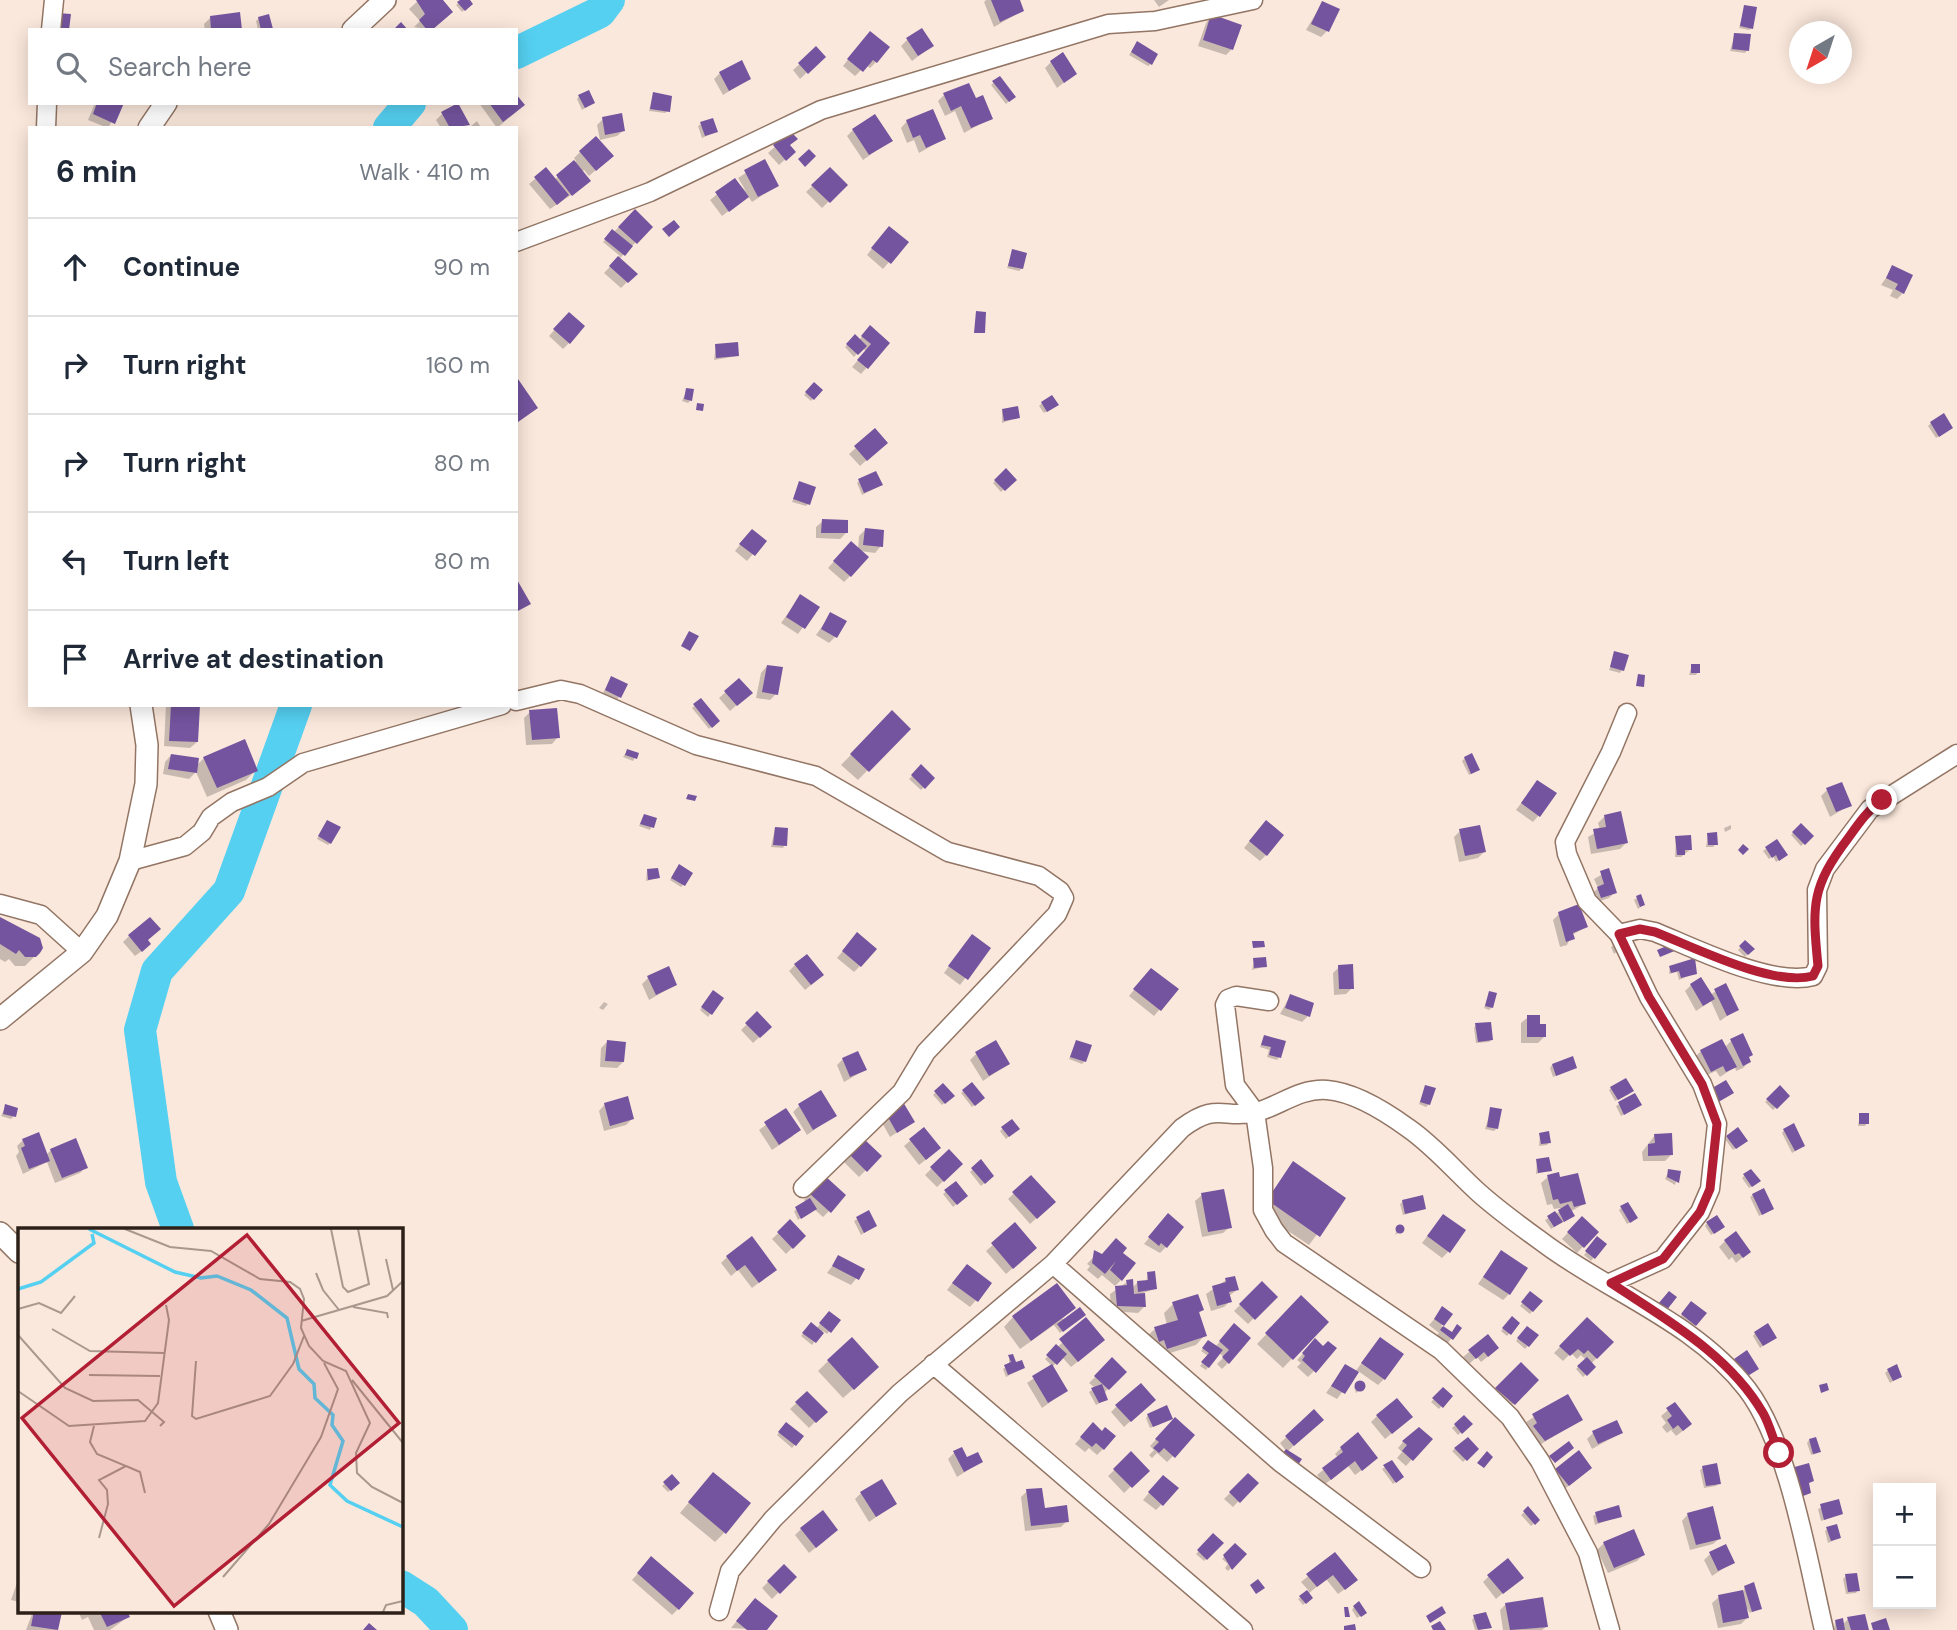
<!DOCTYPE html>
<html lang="en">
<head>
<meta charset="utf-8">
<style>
  body { margin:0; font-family:"DM Sans",sans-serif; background:#f2f2f3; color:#1f2937 }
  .controls { position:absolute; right:21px; bottom:21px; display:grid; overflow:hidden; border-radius:0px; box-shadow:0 4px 18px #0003 }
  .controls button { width:63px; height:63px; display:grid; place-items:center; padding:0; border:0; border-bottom:2px solid #e0e1e3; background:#fff; color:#1f2937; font:35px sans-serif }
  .compass { position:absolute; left:1789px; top:21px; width:63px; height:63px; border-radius:50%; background:#fff; box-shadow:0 4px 18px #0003; rotate:219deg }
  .stop { position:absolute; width:21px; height:21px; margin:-16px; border:5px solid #b21f35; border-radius:50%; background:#fff }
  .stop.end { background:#b21f35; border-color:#fff; box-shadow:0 2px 7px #0008 }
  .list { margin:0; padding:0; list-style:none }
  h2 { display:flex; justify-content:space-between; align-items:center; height:91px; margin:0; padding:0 28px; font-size:30px }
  h2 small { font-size:23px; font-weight:400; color:#747a83 }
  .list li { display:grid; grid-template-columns:46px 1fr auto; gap:21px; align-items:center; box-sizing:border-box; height:98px; padding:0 28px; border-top:2px solid #e0e1e3 }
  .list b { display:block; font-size:26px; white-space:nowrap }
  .list em { font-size:23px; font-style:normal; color:#747a83 }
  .icon { flex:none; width:38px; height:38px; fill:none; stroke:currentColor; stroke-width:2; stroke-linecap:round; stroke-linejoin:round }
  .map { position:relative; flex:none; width:1957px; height:1630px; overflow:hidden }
  .search { position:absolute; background:#fff; box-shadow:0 4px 18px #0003; left:28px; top:28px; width:490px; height:77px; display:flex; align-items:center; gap:18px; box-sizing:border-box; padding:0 24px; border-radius:0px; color:#747a83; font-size:26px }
  .panel { position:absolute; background:#fff; box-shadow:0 4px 18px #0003; left:28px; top:126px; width:490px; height:581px; border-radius:0px }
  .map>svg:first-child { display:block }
  .shadow { fill:#0003 }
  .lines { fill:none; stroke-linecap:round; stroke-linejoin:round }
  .river { stroke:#55d0f1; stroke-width:32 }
  .building { fill:#74549e }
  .minor-casing { stroke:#927564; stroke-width:21 }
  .major-casing { stroke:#927564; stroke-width:24 }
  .minor { stroke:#fff; stroke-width:18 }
  .major { stroke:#fff; stroke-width:21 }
  .route { stroke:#b21f35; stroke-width:9 }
  .inset-river { fill:none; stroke:#55d0f1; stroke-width:3.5 }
  .inset-road { fill:none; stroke:#a8988e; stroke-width:2 }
  .view { fill:#b21f35; fill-opacity:0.15; stroke:#b21f35; stroke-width:3.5 }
  .inset-edge { fill:none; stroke:#2c2019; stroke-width:3.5 }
</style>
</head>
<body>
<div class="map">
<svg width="1957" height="1630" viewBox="0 0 1957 1630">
  <rect width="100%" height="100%" fill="#fbe8dc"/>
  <!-- shadow -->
  <path class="shadow" d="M419 0H441L431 30 414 27 420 21 409 9Z
    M462 0 471 4 462 12 456 5Z
    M986 0H1018L1022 11 994 27 984 2Z
    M1154 0H1169L1159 7Z
    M1322 3 1327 31 1321 37 1306 30Z
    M1745 7 1752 28 1749 30 1739 28Z
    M1212 16 1232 49 1226 55 1198 46 1206 23Z
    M210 18 241 30H205L204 24Z
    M259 18 271 28 258 30 256 21Z
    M1735 34 1747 50 1745 53 1730 51Z
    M864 39 876 62 870 68 866 65 855 76 843 66Z
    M907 40 932 46 912 61 901 46Z
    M1135 46 1151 64 1148 66 1129 55Z
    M816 49 823 57 800 79 793 70Z
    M1051 62 1075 74 1057 88 1045 68Z
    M720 73 749 79 723 95 714 79Z
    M999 78 1013 97 1006 104 991 85Z
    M653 94 668 111 665 113 649 111Z
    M944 95 975 100 991 118 964 133 955 111 945 116 938 101Z
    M579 96 593 103 582 110 577 99Z
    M95 103H122L108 128 88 120Z
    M479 103H516L517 111 497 128Z
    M442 114 468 125 441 128 436 120Z
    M603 119 624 130 617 136 600 140 597 125Z
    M477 121 480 126 473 128 471 126Z
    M907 121 944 139 919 153 914 140 907 143 901 128Z
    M701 124 716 132 702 138 698 126Z
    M853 130 890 141 863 160 847 136Z
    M790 133 788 146 793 152 779 165 768 153Z
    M580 152 605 162 589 176 584 170 582 172 583 187 550 209 529 184 536 178 554 180 576 161 574 158Z
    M764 161 777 186 752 202 748 196 722 216 710 200 735 180 746 191 738 178Z
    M830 169 846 185 822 208 806 192Z
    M635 212 651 227 619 259 635 274 621 288 604 273 620 256 603 242Z
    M883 234 889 262 883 269 867 255Z
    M1013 251 1022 268 1019 271 1007 268Z
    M1893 268 1903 293 1897 299 1890 296 1893 290 1881 285Z
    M563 320 569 343 563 349 549 336Z
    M864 334 888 343 861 374 852 367 866 351 862 348 854 357 845 347 855 337 859 340Z
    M716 345 737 356 714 360Z
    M516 382 536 408 516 423Z
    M814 384 821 390 811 401 804 395Z
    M687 390 691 400 688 403 682 401Z
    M1042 403 1054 407 1044 413 1039 406Z
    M1002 411 1019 417 1002 423Z
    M1931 423 1949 430 1936 438 1928 426Z
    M875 431 879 449 860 466 849 454Z
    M1006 471 1014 480 1001 492 993 483Z
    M859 481 878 487 862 495 857 483Z
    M800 483 808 504 806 506 792 502Z
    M823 521 846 533 840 539 816 538V527Z
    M865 530 881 546 875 553 860 551 850 576 844 582 828 568 845 549 858 550 859 536Z
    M746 537 764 541 747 561 735 551Z
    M800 597 817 608 798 634 781 623Z
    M831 614 835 637 829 643 816 635Z
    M1615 653 1622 670 1620 673 1609 670Z
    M1692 665 1698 672 1696 675H1689Z
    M767 666 776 694 770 700 756 698 761 673Z
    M739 680 750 693 730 711 719 698Z
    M609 681 619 697 617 700 603 693Z
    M701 700 718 721 709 729 692 708Z
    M166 705H199L197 742 190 748 164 746Z
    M530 712 558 737 552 744 526 745 524 718Z
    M892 713 908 729 858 780 841 765Z
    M627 751 637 754 633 761 623 757Z
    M171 755 196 766 204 758 256 770 246 780 207 797 196 772 189 779 163 774 165 762Z
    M1465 758 1475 772 1469 775 1462 761Z
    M921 767 933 778 921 790 909 779Z
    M1537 782 1539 815 1533 822 1516 810Z
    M1827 790 1850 805 1830 817 1821 796Z
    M644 816 655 819 650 830 639 826Z
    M1604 817 1626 843 1620 849 1591 854 1588 837 1600 830 1598 823Z
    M325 824 330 843 328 845 317 839Z
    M1731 825V829L1725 832 1724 828Z
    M1801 825 1812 836 1801 846 1791 835Z
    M775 828 785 845 783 848 771 847Z
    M1260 828 1266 855 1260 861 1244 848Z
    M1460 831 1484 852 1478 858 1459 862 1454 837Z
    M1708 835 1716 844 1713 847H1706Z
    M1676 838 1691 849 1681 857H1675Z
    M1777 841 1783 857 1776 862 1773 856 1769 859 1763 851Z
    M676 869 684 884 681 887 670 880Z
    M647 871 658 878 646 881Z
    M1608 871 1615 892 1609 898 1594 903 1592 894 1598 888 1594 879Z
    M1637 898 1643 905 1638 909 1634 900Z
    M1559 914 1586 927 1572 935 1567 945 1560 947 1553 920Z
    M0 919 35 956 25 966H15L9 959 5 962 0 959Z
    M129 936 143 950 135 956 123 942Z
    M851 941 860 966 854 972 837 958Z
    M966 942 988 948 960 985 944 973Z
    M1745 942 1752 949 1745 957 1738 950Z
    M1616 943 1619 950 1614 954 1611 947Z
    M1254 960 1266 966 1252 970Z
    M795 965 816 981 805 990 789 971Z
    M1339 967 1352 988 1346 994 1334 995 1333 973Z
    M1670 967 1695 973 1679 980 1677 972 1669 974Z
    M1145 976 1176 990 1154 1016 1129 996Z
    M648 978 675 985 649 1000 642 984Z
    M1691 985 1710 995 1725 985 1737 1009 1720 1021 1711 1001 1696 1011 1685 991Z
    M1489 993 1492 1007 1489 1010 1484 1008Z
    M711 995 722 999 708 1017 700 1010Z
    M1290 996 1308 1016 1302 1022 1280 1014Z
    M604 1002 608 1004 603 1010 599 1008Z
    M757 1014 770 1027 753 1043 741 1030Z
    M1528 1017 1538 1026 1544 1037 1538 1043H1521V1023Z
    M1476 1025 1492 1039 1489 1042 1476 1043 1474 1028Z
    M1264 1037 1279 1057 1277 1060 1267 1057 1269 1050 1260 1047Z
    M1731 1041 1749 1062 1743 1068 1736 1071 1735 1067 1720 1077 1716 1071 1705 1076 1695 1057 1701 1051 1725 1047Z
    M607 1042 623 1062 617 1068 600 1067 601 1048Z
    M1076 1042 1085 1061 1082 1064 1069 1059Z
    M976 1054 1008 1064 983 1081 970 1060Z
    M843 1059 865 1070 844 1082 837 1065Z
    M1552 1065 1575 1068 1553 1077 1550 1068Z
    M972 1084 983 1098 972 1107 961 1093Z
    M943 1085 953 1096 942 1105 933 1095Z
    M1426 1087 1429 1104 1426 1107 1419 1104Z
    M1611 1088 1629 1094 1615 1101 1609 1090Z
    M1780 1088 1788 1096 1773 1110 1765 1102Z
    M1634 1095 1637 1107 1621 1116 1616 1106Z
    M605 1104 632 1119 626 1125 604 1131 599 1111Z
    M6 1106 14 1116 11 1119 1 1116Z
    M799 1106 835 1115 807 1135 793 1112Z
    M1491 1109 1497 1128 1494 1131 1485 1129Z
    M786 1110 793 1136 772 1150 759 1130Z
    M886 1113 913 1122 890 1137 880 1119Z
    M1860 1114 1867 1123 1865 1126H1858Z
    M1011 1121 1017 1129 1006 1139 1000 1131Z
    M1784 1130 1801 1148 1792 1153 1782 1133Z
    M1540 1135 1549 1142 1547 1145 1539 1146Z
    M1655 1135 1671 1155 1665 1161H1643L1642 1152Z
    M1727 1137 1743 1143 1733 1150 1725 1139Z
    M23 1140 46 1155 51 1150 86 1167 80 1173 55 1183 47 1162 23 1174 16 1156 19 1152 17 1146Z
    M911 1140 933 1154 919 1165 904 1146Z
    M864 1141 880 1156 859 1177 844 1162Z
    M949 1151 961 1164 937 1187 925 1175Z
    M1537 1160 1550 1170 1536 1174Z
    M981 1162 992 1176 981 1186 970 1172Z
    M1294 1164 1344 1198 1309 1245 1258 1211Z
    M1669 1171 1679 1172 1675 1185 1665 1179Z
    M1744 1176 1756 1184 1749 1188 1742 1178Z
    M1031 1177 1054 1202 1030 1224 1008 1199Z
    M1548 1177 1559 1179 1584 1204 1570 1212V1218L1551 1229 1545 1220 1567 1207 1554 1209 1552 1204 1547 1205 1541 1183Z
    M824 1178 829 1211 823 1217 814 1209 798 1220 794 1211 807 1203 804 1200Z
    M956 1183 966 1196 953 1207 943 1194Z
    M1202 1195 1230 1227 1223 1233 1202 1237 1195 1201Z
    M1753 1195 1772 1209 1759 1216 1750 1197Z
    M1403 1201 1424 1209 1403 1215 1400 1204Z
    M1621 1208 1633 1220 1627 1224 1619 1210Z
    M868 1213 875 1226 861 1235 854 1221Z
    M1582 1218 1597 1232 1577 1253 1562 1239Z
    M790 1222 804 1236 786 1254 772 1239Z
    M1162 1222 1166 1247 1160 1253 1144 1244Z
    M1438 1222 1448 1252 1442 1258 1422 1243Z
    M1707 1223 1720 1229 1711 1235 1705 1226Z
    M1015 1225 1029 1254 1006 1274 986 1251Z
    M1398 1227H1401L1400 1232 1395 1235Z
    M1598 1238 1605 1244 1591 1261 1584 1255Z
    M1725 1241 1749 1252 1736 1263 1732 1257 1729 1260 1719 1247Z
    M1098 1252 1102 1256 1121 1253V1280L1115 1286 1102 1275 1098 1279 1087 1270 1090 1266 1087 1264Z
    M1501 1252 1509 1294 1503 1300 1478 1284Z
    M727 1257 769 1275 752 1288 738 1270 731 1276 721 1263Z
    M839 1257 863 1270 851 1285 827 1273Z
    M961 1272 990 1284 970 1307 947 1290Z
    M1148 1274 1155 1289 1143 1293 1144 1307 1138 1313 1111 1311 1110 1294 1127 1282 1132 1288 1137 1283 1146 1282Z
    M1226 1280 1237 1290 1229 1296 1230 1301 1224 1307 1211 1311 1206 1294Z
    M1262 1283 1275 1297 1248 1324 1234 1311Z
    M1531 1293 1540 1301 1530 1314 1520 1306Z
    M1301 1298 1327 1322 1283 1368 1257 1344Z
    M1692 1303 1704 1313 1692 1328 1679 1318Z
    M1173 1304 1202 1310 1198 1314 1205 1335 1196 1345 1157 1357 1145 1338 1155 1329 1167 1325 1164 1313Z
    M1074 1308 1062 1319 1081 1317 1060 1333 1054 1325 1020 1349 1004 1327 1013 1317Z
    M1443 1309 1450 1314 1441 1326 1451 1333 1460 1328 1446 1345 1435 1337 1439 1333 1429 1325Z
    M829 1313 838 1321 827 1334 823 1331 812 1345 801 1336 811 1325 816 1329Z
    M1512 1318 1518 1323 1507 1336 1501 1331Z
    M1587 1319 1611 1342 1591 1364 1594 1367 1583 1377 1576 1369 1586 1360 1581 1355 1577 1359 1571 1353 1563 1361 1554 1353Z
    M1086 1320 1097 1346 1071 1367 1062 1357 1052 1367 1066 1391 1042 1408 1027 1383 1052 1366 1045 1359Z
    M1234 1326 1228 1363 1222 1369 1217 1364 1224 1357 1219 1353 1206 1370 1200 1366 1208 1356 1201 1351 1206 1344 1215 1347Z
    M1527 1328 1537 1335 1525 1349 1516 1341Z
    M1755 1333 1772 1340 1760 1348 1753 1336Z
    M1488 1336 1491 1354 1481 1362 1477 1357 1469 1364 1463 1357Z
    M1374 1346 1384 1379 1378 1385 1358 1371 1337 1399 1326 1393 1345 1366 1355 1372Z
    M1309 1347 1314 1371 1308 1377 1297 1367 1301 1363 1297 1360Z
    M1009 1357 1023 1368 1006 1377 1003 1369 1009 1365Z
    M1112 1360 1125 1372 1103 1394 1106 1400 1096 1405 1089 1392 1095 1388 1089 1383Z
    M828 1361 867 1377 843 1398 818 1371Z
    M1521 1364 1537 1380 1508 1409 1490 1395Z
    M1888 1370 1900 1377 1890 1383 1885 1373Z
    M1361 1383 1363 1388 1356 1393 1354 1387Z
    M1443 1389 1450 1396 1439 1409 1431 1402Z
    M807 1393 825 1412 809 1428 790 1409Z
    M1567 1396 1580 1420 1538 1446 1528 1433 1531 1430 1526 1422Z
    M1675 1404 1684 1430 1676 1436 1671 1430 1667 1433 1662 1427 1666 1423 1661 1416Z
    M1117 1406H1147L1124 1427 1111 1412Z
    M1314 1412 1321 1420 1287 1452 1280 1443Z
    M1148 1415 1171 1419 1150 1428 1146 1418Z
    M1377 1416 1404 1423 1385 1439 1371 1422Z
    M1464 1417 1471 1424 1458 1435 1452 1428Z
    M1175 1419 1173 1456 1167 1462 1157 1453 1152 1458 1149 1455 1154 1450 1150 1446Z
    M786 1425 801 1437 792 1448 777 1435Z
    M1087 1431 1103 1449 1097 1455 1089 1448 1085 1452 1075 1444Z
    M1593 1433H1621L1592 1449 1587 1439Z
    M1430 1439 1406 1466 1397 1458 1402 1452 1398 1448 1403 1442Z
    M1468 1440 1477 1449 1463 1462 1452 1451Z
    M1809 1440 1819 1452 1816 1454 1811 1455 1807 1443Z
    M1341 1448 1370 1464 1355 1475 1348 1466 1324 1485 1317 1475 1338 1458 1335 1454Z
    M954 1453 981 1462 957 1477 948 1459Z
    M1578 1453 1584 1474 1562 1491 1550 1477Z
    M1131 1454 1147 1471 1124 1493 1108 1476Z
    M1385 1467 1399 1479 1393 1484 1382 1469Z
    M1703 1468 1719 1483 1716 1486 1704 1488 1700 1470Z
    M1248 1475 1256 1483 1233 1507 1224 1499Z
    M672 1477 677 1483 668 1492 662 1486Z
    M1157 1483 1162 1504 1156 1510 1143 1500Z
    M704 1484 725 1532 715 1542 680 1513Z
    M1027 1491 1043 1510 1067 1521 1061 1527 1025 1531 1021 1497Z
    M861 1493 895 1504 869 1522 855 1499Z
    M1838 1501 1841 1514 1821 1521 1818 1509Z
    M1528 1509 1538 1520 1531 1526 1521 1515Z
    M1596 1514 1620 1516 1595 1525 1593 1516Z
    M1688 1514 1720 1538 1713 1544 1690 1550 1682 1521Z
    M801 1529 830 1536 809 1553 795 1535Z
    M1827 1529 1839 1538 1828 1543 1825 1531Z
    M1633 1531 1643 1555 1637 1561 1608 1573 1597 1550 1604 1543Z
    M1213 1536 1221 1543 1204 1561 1196 1554Z
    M1235 1545 1245 1554 1228 1571 1225 1568 1228 1564 1222 1559Z
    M1335 1554 1349 1586 1338 1594 1326 1579 1308 1594 1311 1598 1303 1605 1298 1599 1309 1591 1301 1582Z
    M1710 1554 1733 1562 1712 1576 1704 1560Z
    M646 1564 678 1609 672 1615 632 1580Z
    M784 1566 794 1577 772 1599 762 1588Z
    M1489 1576 1515 1583 1496 1599 1483 1582Z
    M1846 1576 1858 1590 1856 1593 1846 1594 1843 1579Z
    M19 1577V1602L11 1600Z
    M1745 1587 1760 1608 1750 1613 1744 1604 1747 1618 1741 1624 1718 1628 1712 1603 1719 1597 1743 1592Z
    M1506 1604 1546 1627 1542 1630H1503L1500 1610Z
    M749 1606 765 1630 731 1628Z
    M1354 1607 1362 1615 1357 1618 1352 1610Z
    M33 1611H69H60L56 1630H26Z
    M78 1611H125L128 1617 110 1630H94L88 1617 82 1620Z
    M1474 1617 1490 1628 1475 1630 1472 1620Z
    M1848 1619 1867 1630H1834L1835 1622 1842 1625Z"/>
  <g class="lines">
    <!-- river -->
    <path class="river" d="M516 53 600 12 609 0
      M389 128 410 103
      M178 1229 161 1182 140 1030 157 971 229 891 296 705
      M401 1586 426 1602 452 1630"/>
  </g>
  <!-- building -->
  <path class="building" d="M416 0H443L453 12 432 30H427L419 20 425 14Z
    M460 0H470L473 4 465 11 457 2Z
    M991 0H1020L1024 11 1000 22Z
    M1322 1 1340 9 1329 32 1311 24Z
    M1744 5 1757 7 1753 29 1740 26Z
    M240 12 242 30H211L210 16Z
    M57 13 71 14 69 30H55Z
    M269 14 273 29 261 30 258 17Z
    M1211 14 1242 25 1233 50 1203 40Z
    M401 22 408 30H393Z
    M922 28 934 46 918 56 906 38Z
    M870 31 890 47 877 63 873 60 863 72 847 59Z
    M1734 33 1751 34 1749 51 1732 49Z
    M1137 41 1158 54 1152 65 1131 52Z
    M816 46 826 57 808 74 798 63Z
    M1063 52 1077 74 1064 83 1050 61Z
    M742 60 751 79 729 91 719 72Z
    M1000 76 1016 97 1009 102 992 81Z
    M969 83 976 98 983 95 993 119 971 128 961 106 951 111 943 93Z
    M589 90 595 103 585 108 578 95Z
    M653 92 672 96 670 112 650 109Z
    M516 94 525 105 503 122 489 103H516Z
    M97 103H124L115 124 93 114Z
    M458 103 470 125 450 128 441 112Z
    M933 109 946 139 926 148 920 135 913 138 906 120Z
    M622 113 625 131 605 135 602 117Z
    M875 114 893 141 869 155 852 129Z
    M713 118 718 132 705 136 700 122Z
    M790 131 798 139 790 145 796 152 786 161 773 145Z
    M596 136 614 156 596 171 579 151Z
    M809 149 816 156 805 167 798 159Z
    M765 159 779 186 758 197 744 170Z
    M574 160 591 181 572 196 556 175Z
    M546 167 569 195 557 205 534 177Z
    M830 167 848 185 830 203 811 185Z
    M735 178 749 197 729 212 715 192Z
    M635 209 653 227 637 244 618 227Z
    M674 220 680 227 669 237 662 229Z
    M889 226 909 242 891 264 871 248Z
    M612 229 633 246 625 256 604 239Z
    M1012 249 1027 253 1023 269 1008 266Z
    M618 256 638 274 628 283 609 266Z
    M1892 265 1913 275 1904 294 1895 289 1898 284 1886 278Z
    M976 311 986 312 985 333H974Z
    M569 312 585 326 570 344 553 329Z
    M870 325 890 343 868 369 857 360 871 344 861 336Z
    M855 334 867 346 858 355 846 344Z
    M738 342 739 356 716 358 715 344Z
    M518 379 538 408 518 422 516 380Z
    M814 382 823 390 814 400 805 392Z
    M686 388 694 389 692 401 684 399Z
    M1052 395 1059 405 1047 412 1041 402Z
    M697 403 704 404 703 411 696 410Z
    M1018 406 1020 418 1004 421 1002 409Z
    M1944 413 1953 428 1939 437 1930 422Z
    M875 428 888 443 867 461 854 446Z
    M1006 468 1017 480 1005 491 994 480Z
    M876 471 883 485 864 493 858 479Z
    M799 481 816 487 810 505 793 499Z
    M822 519 848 520V533H821Z
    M865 528 884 530 883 547 863 545Z
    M752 529 767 541 755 556 739 544Z
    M851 541 869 557 851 577 833 561Z
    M516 578 531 604 516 612Z
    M800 594 820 607 805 629 786 617Z
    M830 612 847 621 837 638 821 629Z
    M689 631 699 636 690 651 681 646Z
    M1614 651 1629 655 1624 671 1610 667Z
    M1691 664H1700V673H1691Z
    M767 665 783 667 778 695 762 692Z
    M1638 674 1645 675 1644 687 1636 686Z
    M611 676 628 684 621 698 605 690Z
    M739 678 753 693 737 706 724 691Z
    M701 698 720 721 712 728 693 704Z
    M171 705H200L198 742 169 741Z
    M557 708 560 738 532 740 529 710Z
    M892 710 911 729 869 772 850 754Z
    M245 739 258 771 217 788 203 757Z
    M627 749 639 753 637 759 625 755Z
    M1472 753 1480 770 1471 774 1464 757Z
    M171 754 199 758 197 773 168 769Z
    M921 764 935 778 925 789 911 775Z
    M1537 780 1557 793 1540 817 1521 803Z
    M1842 782 1852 806 1836 812 1826 788Z
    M688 794 697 796 695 801 686 799Z
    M1621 811 1628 843 1597 849 1593 829 1606 827 1604 815Z
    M644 814 657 818 654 828 640 824Z
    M327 820 341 827 331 844 318 836Z
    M1266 820 1284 835 1267 856 1249 841Z
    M1801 823 1814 836 1805 845 1792 832Z
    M1480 825 1486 852 1465 856 1459 829Z
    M775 827 788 828 787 846 773 845Z
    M1717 832 1718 845H1708L1707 833Z
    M1691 835 1692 850H1685V855H1677L1675 836Z
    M1777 839 1788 855 1779 861 1776 855 1772 858 1765 847Z
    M1743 844 1749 849 1743 855 1738 850Z
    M679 864 693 873 685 886 671 878Z
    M658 868 660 878 648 880 647 869Z
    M1609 868 1617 893 1601 898 1597 887 1604 884 1600 871Z
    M1641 894 1645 905 1640 907 1636 896Z
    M1579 904 1588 927 1573 933 1575 939 1566 942 1558 912Z
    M0 917 40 938 43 948 40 953 36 957H25L19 950 16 954 0 944Z
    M150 917 161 929 148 940 151 944 142 952 128 935Z
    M857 932 877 949 861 967 842 951Z
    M972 934 991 948 968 980 948 966Z
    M1745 940 1755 949 1748 955 1739 946Z
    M1252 941H1264L1265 947 1253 948Z
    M1674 943 1677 950 1660 957 1657 950Z
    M807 954 824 975 811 985 794 964Z
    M1266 957 1267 967 1254 968 1253 958Z
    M1695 958 1697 974 1681 978 1679 971 1671 973 1669 966Z
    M1353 964 1354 989H1339L1338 965Z
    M669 966 677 985 656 995 647 976Z
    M1151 968 1179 989 1161 1011 1133 989Z
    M1701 977 1715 999 1703 1006 1690 984Z
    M1726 983 1739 1010 1727 1016 1714 989Z
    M713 990 724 998 712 1015 701 1007Z
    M1489 991 1497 993 1493 1008 1485 1006Z
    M1290 994 1314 1003 1310 1017 1285 1008Z
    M757 1011 772 1027 760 1038 745 1023Z
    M1527 1015H1540V1024H1546V1037H1527Z
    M1491 1022 1493 1040 1478 1042 1475 1023Z
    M1743 1033 1753 1055 1749 1057 1751 1062 1743 1066 1730 1039Z
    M1264 1035 1286 1041 1281 1058 1269 1055 1271 1047 1261 1045Z
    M1722 1039 1737 1067 1726 1072 1723 1066 1711 1072 1700 1050Z
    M607 1040 626 1042 624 1062 605 1061Z
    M996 1040 1010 1064 989 1076 975 1052Z
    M1076 1040 1092 1045 1086 1062 1070 1057Z
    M858 1051 867 1070 850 1077 842 1058Z
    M1573 1056 1577 1068 1556 1076 1552 1064Z
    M1626 1078 1634 1091 1618 1100 1610 1087Z
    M1726 1080 1734 1093 1715 1104 1707 1091Z
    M972 1082 985 1098 975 1106 962 1090Z
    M943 1083 955 1096 945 1104 934 1091Z
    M1425 1085 1436 1088 1430 1105 1420 1102Z
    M1780 1085 1790 1096 1777 1109 1766 1099Z
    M821 1090 837 1116 813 1130 798 1104Z
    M1635 1093 1642 1105 1624 1115 1618 1102Z
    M628 1096 634 1119 610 1126 604 1103Z
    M903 1102 915 1122 897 1133 885 1112Z
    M5 1104 18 1108 16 1117 3 1114Z
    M1490 1107 1502 1109 1498 1129 1487 1127Z
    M786 1108 801 1130 779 1145 764 1122Z
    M1859 1113H1869V1124H1859Z
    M1012 1119 1020 1129 1009 1137 1001 1127Z
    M1794 1123 1805 1146 1795 1151 1783 1129Z
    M924 1127 941 1148 926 1160 909 1139Z
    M1738 1127 1748 1141 1736 1149 1726 1136Z
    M1549 1131 1551 1143 1541 1144 1539 1133Z
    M39 1132 50 1161 29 1169 21 1148 25 1146 22 1139Z
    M1672 1133 1673 1155 1648 1156V1144L1655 1143 1654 1134Z
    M76 1138 88 1168 62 1178 50 1149Z
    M864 1139 882 1156 867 1172 849 1154Z
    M949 1149 963 1164 944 1182 930 1167Z
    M1549 1157 1552 1171 1538 1173 1536 1159Z
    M981 1159 994 1176 985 1184 971 1168Z
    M1293 1161 1346 1198 1320 1237 1267 1200Z
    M1668 1169 1681 1171 1679 1183 1667 1177Z
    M1751 1169 1761 1181 1752 1187 1743 1174Z
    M1559 1172 1560 1177 1578 1173 1586 1204 1574 1207 1572 1201 1560 1204 1558 1199 1553 1200 1547 1175Z
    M824 1175 846 1195 831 1213 809 1193Z
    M1031 1175 1056 1202 1037 1219 1012 1192Z
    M956 1181 968 1196 957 1205 944 1190Z
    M1764 1188 1774 1209 1762 1215 1752 1194Z
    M1224 1189 1232 1228 1208 1232 1201 1193Z
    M1423 1195 1426 1209 1405 1214 1402 1200Z
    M810 1198 817 1209 801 1219 795 1207Z
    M1628 1202 1638 1218 1630 1223 1620 1206Z
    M1568 1204 1575 1216 1564 1222 1558 1210Z
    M869 1210 877 1226 864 1233 856 1217Z
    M1555 1211 1563 1222 1554 1227 1547 1216Z
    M1168 1213 1184 1227 1167 1248 1161 1243 1159 1246 1148 1237Z
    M1443 1214 1466 1230 1450 1253 1427 1236Z
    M1717 1215 1725 1227 1714 1234 1706 1222Z
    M1582 1216 1599 1232 1584 1248 1567 1232Z
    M790 1219 806 1236 793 1249 777 1232Z
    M1015 1222 1037 1248 1013 1269 991 1243Z
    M1395.5 1229a4.5 4.5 0 1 1 9 0a4.5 4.5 0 1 1-9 0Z
    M1736 1231 1751 1252 1743 1258 1739 1253 1735 1255 1724 1240Z
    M752 1236 777 1270 759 1283 745 1265 737 1271 726 1256Z
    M1597 1236 1607 1244 1595 1259 1585 1251Z
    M1116 1238 1127 1248 1123 1253 1136 1263 1122 1281 1110 1270 1116 1261 1105 1274 1092 1263 1094 1250 1102 1254Z
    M1501 1250 1528 1268 1510 1295 1483 1277Z
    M838 1255 865 1269 859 1280 832 1266Z
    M967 1264 992 1283 978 1302 952 1283Z
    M1155 1271 1157 1289 1138 1292 1137 1281 1148 1280 1147 1272Z
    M1235 1276 1239 1290 1229 1292 1232 1302 1217 1306 1212 1286 1226 1282 1225 1278Z
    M1133 1279 1134 1294 1145 1293 1146 1307 1117 1306 1115 1286 1127 1285 1126 1280Z
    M1262 1281 1278 1297 1255 1320 1239 1304Z
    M1057 1283 1076 1308 1031 1341 1012 1316Z
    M1530 1291 1543 1301 1533 1312 1521 1302Z
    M1669 1291 1677 1297 1666 1311 1658 1304Z
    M1198 1294 1204 1310 1199 1312 1207 1336 1167 1349 1164 1340 1159 1342 1154 1327 1178 1320 1172 1302Z
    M1301 1295 1329 1322 1293 1360 1265 1333Z
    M1691 1301 1707 1313 1696 1326 1681 1314Z
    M1442 1306 1453 1314 1444 1326 1434 1319Z
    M1080 1307 1086 1315 1063 1332 1057 1324Z
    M829 1311 841 1320 831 1333 819 1323Z
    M1512 1316 1520 1323 1511 1335 1502 1328Z
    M1086 1317 1105 1340 1078 1362 1059 1339Z
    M1587 1317 1614 1342 1597 1359 1588 1350 1584 1354 1578 1349 1570 1356 1559 1346Z
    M811 1322 824 1333 816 1343 802 1333Z
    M1234 1323 1251 1338 1229 1364 1222 1357 1229 1350 1219 1341Z
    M1768 1323 1777 1338 1763 1346 1754 1332Z
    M1457 1324 1462 1328 1453 1340 1440 1330 1443 1326 1452 1332Z
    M1527 1326 1539 1335 1529 1347 1517 1338Z
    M1488 1334 1499 1348 1488 1357 1484 1352 1476 1359 1468 1350Z
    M852 1337 879 1367 854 1390 827 1360Z
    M1380 1337 1404 1354 1385 1380 1361 1363Z
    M1315 1338 1323 1346 1328 1341 1337 1348 1316 1373 1302 1360 1305 1356 1302 1353Z
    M1208 1340 1223 1350 1209 1368 1201 1362 1209 1353 1202 1348Z
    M1056 1344 1067 1354 1057 1365 1046 1355Z
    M1747 1350 1759 1369 1746 1377 1734 1359Z
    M1013 1354 1016 1362 1022 1360 1025 1368 1008 1375 1004 1365 1011 1362 1008 1355Z
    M1112 1357 1127 1372 1109 1390 1094 1376Z
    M1587 1357 1596 1367 1587 1376 1577 1366Z
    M1521 1362 1539 1380 1515 1405 1495 1388Z
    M1052 1364 1068 1391 1048 1403 1032 1376Z
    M1345 1364 1359 1372 1345 1394 1331 1386Z
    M1897 1364 1902 1377 1893 1381 1887 1369Z
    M1354.5 1386a5.5 5.5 0 1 1 11 0a5.5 5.5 0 1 1-11 0Z
    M1141 1383 1156 1400 1131 1422 1115 1405Z
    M1827 1383 1829 1390 1821 1393 1819 1385Z
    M1102 1384 1108 1400 1099 1403 1091 1388Z
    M1443 1387 1453 1396 1443 1408 1432 1398Z
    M807 1391 828 1412 816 1423 795 1402Z
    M1568 1394 1583 1420 1545 1441 1533 1426 1537 1423 1532 1414Z
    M1397 1398 1413 1417 1392 1434 1376 1415Z
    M1675 1402 1692 1424 1683 1431 1678 1425 1673 1429 1667 1420 1672 1416 1666 1408Z
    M1167 1405 1173 1419 1153 1427 1147 1414Z
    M1314 1409 1324 1420 1294 1446 1285 1436Z
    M1464 1415 1473 1424 1462 1434 1454 1424Z
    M1175 1417 1195 1435 1175 1458 1164 1448 1159 1453 1153 1448 1159 1442 1155 1439Z
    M1617 1420 1623 1433 1598 1444 1592 1431Z
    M786 1422 804 1436 796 1446 778 1432Z
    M1093 1422 1102 1431 1105 1427 1116 1436 1104 1450 1096 1443 1092 1447 1080 1437Z
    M1419 1427 1433 1439 1413 1461 1402 1451 1407 1445 1402 1441Z
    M1358 1432 1378 1458 1362 1471 1355 1461 1331 1480 1322 1468 1343 1452 1340 1447Z
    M1468 1437 1479 1449 1467 1461 1454 1448Z
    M1816 1437 1821 1452 1813 1454 1809 1439Z
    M1569 1441 1574 1448 1555 1463 1549 1456Z
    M962 1447 967 1457 978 1452 983 1462 964 1472 953 1451Z
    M1286 1449 1302 1459 1296 1468 1280 1457Z
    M1579 1450 1592 1468 1569 1486 1555 1469Z
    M1131 1451 1150 1471 1132 1488 1113 1469Z
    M1487 1451 1493 1457 1484 1468 1477 1463Z
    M1392 1460 1404 1477 1396 1483 1383 1465Z
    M1717 1463 1721 1484 1706 1486 1702 1466Z
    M1809 1463 1814 1481 1809 1483 1811 1493 1803 1496 1791 1468Z
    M713 1472 751 1503 726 1534 688 1502Z
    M1248 1473 1259 1483 1240 1503 1229 1492Z
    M672 1474 680 1483 671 1491 663 1482Z
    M1163 1475 1179 1488 1163 1506 1148 1492Z
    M882 1479 897 1504 876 1517 860 1492Z
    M1042 1488 1045 1508 1067 1505 1069 1522 1031 1526 1026 1489Z
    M1839 1499 1843 1514 1824 1520 1820 1504Z
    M1619 1505 1622 1517 1598 1523 1595 1512Z
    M1528 1506 1540 1520 1535 1525 1523 1511Z
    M1713 1506 1721 1539 1696 1545 1687 1513Z
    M823 1510 838 1530 816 1548 800 1528Z
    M1837 1524 1841 1538 1831 1541 1826 1527Z
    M1634 1529 1645 1555 1614 1568 1603 1542Z
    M1213 1533 1224 1543 1207 1560 1197 1550Z
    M1235 1543 1247 1554 1232 1570 1223 1555Z
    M1726 1544 1735 1563 1718 1571 1709 1552Z
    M1335 1552 1358 1580 1345 1590 1333 1575 1317 1587 1306 1574Z
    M651 1556 694 1593 679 1610 637 1573Z
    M1508 1558 1524 1578 1503 1594 1487 1575Z
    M784 1564 797 1577 780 1594 767 1581Z
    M1857 1573 1860 1591 1848 1592 1845 1574Z
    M1258 1579 1265 1588 1256 1594 1250 1585Z
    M1754 1582 1762 1609 1752 1612 1744 1586Z
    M1307 1590 1313 1598 1306 1604 1299 1596Z
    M1743 1590 1749 1618 1723 1623 1718 1595Z
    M1543 1597 1548 1627 1510 1630 1505 1603Z
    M755 1598 778 1616 767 1630H747L736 1621Z
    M1359 1601 1367 1613 1361 1617 1353 1606Z
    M1442 1606 1446 1613 1430 1623 1426 1616Z
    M1344 1607H1348L1350 1617H1345Z
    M34 1611 62 1612 58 1630 31 1626Z
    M99 1611H127L130 1617 107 1627Z
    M1486 1612 1492 1628 1478 1630 1473 1615Z
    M1865 1614 1869 1630H1851L1847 1617Z
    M1843 1618 1845 1630H1837L1835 1620Z
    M1886 1618 1890 1630H1873L1871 1623Z
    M1440 1621 1446 1630H1433L1431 1626Z
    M369 1623 377 1630H363Z
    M1355 1624 1356 1630H1344V1626Z"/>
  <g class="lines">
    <defs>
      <path id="minor" d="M51 30 54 0
        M46 128 47 103
        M516 242 650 192 821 110 1108 24 1155 21 1253 0
        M516 701 561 690 580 694 696 745 816 776 948 852 1039 876 1060 891 1064 898 1057 914 926 1052 902 1092 803 1188
        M130 861 185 846 202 832 211 817 232 802 268 787 303 763 502 705
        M0 904 41 915 82 952
        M1619 934 1587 901 1567 854 1565 842 1611 752 1627 713
        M1269 1001 1236 996 1228 999 1225 1005 1235 1085 1255 1112 1263 1168V1210L1274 1230 1284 1243 1441 1350 1510 1417 1540 1461 1588 1553 1610 1630
        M1053 1264 1280 1462 1421 1568
        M1610 1283 1663 1259 1700 1212 1710 1189 1717 1124 1702 1084 1649 997 1619 934 1640 929 1655 932C1694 948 1772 987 1813 976L1818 966 1817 890 1825 869 1870 809 1957 754
        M933 1364 1243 1630
        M719 1611 730 1571 773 1519 900 1393 1053 1264 1182 1128C1218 1101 1223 1120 1257 1112 1281 1105 1300 1088 1327 1090 1354 1092 1386 1112 1408 1128 1433 1145 1455 1171 1478 1192 1499 1211 1523 1228 1545 1244 1611 1293 1695 1322 1747 1389 1789 1444 1808 1562 1824 1630"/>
      <path id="major" d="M353 30 385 0
        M149 128 166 103
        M0 1019 82 952 107 916 130 861 146 784 147 745 141 705
        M0 1233 19 1252
        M219 1611 227 1630"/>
    </defs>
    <!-- minor casing -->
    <use href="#minor" class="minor-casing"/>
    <!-- major casing -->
    <use href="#major" class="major-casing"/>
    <!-- minor -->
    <use href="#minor" class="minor"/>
    <!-- major -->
    <use href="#major" class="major"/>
  </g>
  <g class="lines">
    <!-- route -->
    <path class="route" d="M1779 1453C1773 1440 1770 1425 1763 1413 1729 1354 1665 1319 1611 1283L1663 1259 1700 1212 1710 1189 1717 1124 1702 1084 1649 997 1619 934 1640 929 1655 932C1694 947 1772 987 1813 976L1818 966C1812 905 1811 887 1849 837 1859 823 1868 810 1882 800"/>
  </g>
  <!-- overview -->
  <g transform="translate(18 1228)">
    <rect width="385" height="385" fill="#fbe8dc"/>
    <path class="inset-river" d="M71 1 157 44 183 50 199 48 233 62 269 90 281 141 296 156 297 170 315 187 314 197 325 213 312 257 329 273 385 299M0 61 23 54 76 15 74 6"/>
    <path class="inset-road" d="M107 1 152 19 193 23 242 51 272 54 282 61 286 71 283 100 291 118 305 133 328 143 352 195 338 225 339 245 354 259 385 275M313 1 325 59 330 64 351 56 340 1M368 31 375 62M298 45 305 62 321 82M335 79 369 85 370 90M0 81 21 75 43 85 57 68M283 93 369 68 385 53M34 101 72 123 146 125M0 107 47 160 75 173 120 172 146 194 142 198M178 133 174 188 178 191 252 168 275 136 286 108M71 147 142 148M334 152 385 215M0 163 51 198 127 193 140 175 151 92 148 77M76 198 72 214 79 226 108 238 81 252 89 262 90 276 81 310M108 238 122 244 127 265M205 349 251 296 303 209 320 161 306 135M365 384 368 377 385 373"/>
    <path class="view" d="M229 7 381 195 156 378 4 190Z"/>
    <rect width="385" height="385" class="inset-edge"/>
  </g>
</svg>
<div class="controls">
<button>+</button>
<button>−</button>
</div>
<svg class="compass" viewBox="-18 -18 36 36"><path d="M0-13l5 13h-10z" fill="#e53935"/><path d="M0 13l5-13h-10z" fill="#747a83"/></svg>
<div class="stop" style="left:1779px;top:1453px"></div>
<div class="stop end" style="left:1882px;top:800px"></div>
<div class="search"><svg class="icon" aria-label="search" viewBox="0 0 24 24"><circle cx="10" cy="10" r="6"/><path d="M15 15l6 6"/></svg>Search here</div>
<section class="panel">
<h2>6 min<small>Walk · 410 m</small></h2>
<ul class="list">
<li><svg class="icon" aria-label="ahead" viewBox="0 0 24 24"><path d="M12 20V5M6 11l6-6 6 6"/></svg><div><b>Continue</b></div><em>90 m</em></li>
<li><svg class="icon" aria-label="right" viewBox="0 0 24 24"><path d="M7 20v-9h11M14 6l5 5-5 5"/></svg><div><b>Turn right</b></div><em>160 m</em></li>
<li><svg class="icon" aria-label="right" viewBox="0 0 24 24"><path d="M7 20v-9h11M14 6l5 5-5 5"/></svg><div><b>Turn right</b></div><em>80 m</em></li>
<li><svg class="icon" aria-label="left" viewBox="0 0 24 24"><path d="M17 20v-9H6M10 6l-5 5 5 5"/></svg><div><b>Turn left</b></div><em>80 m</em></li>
<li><svg class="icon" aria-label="arrive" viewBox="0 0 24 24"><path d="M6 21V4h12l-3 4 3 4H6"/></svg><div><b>Arrive at destination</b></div></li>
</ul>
</section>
</div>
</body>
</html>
